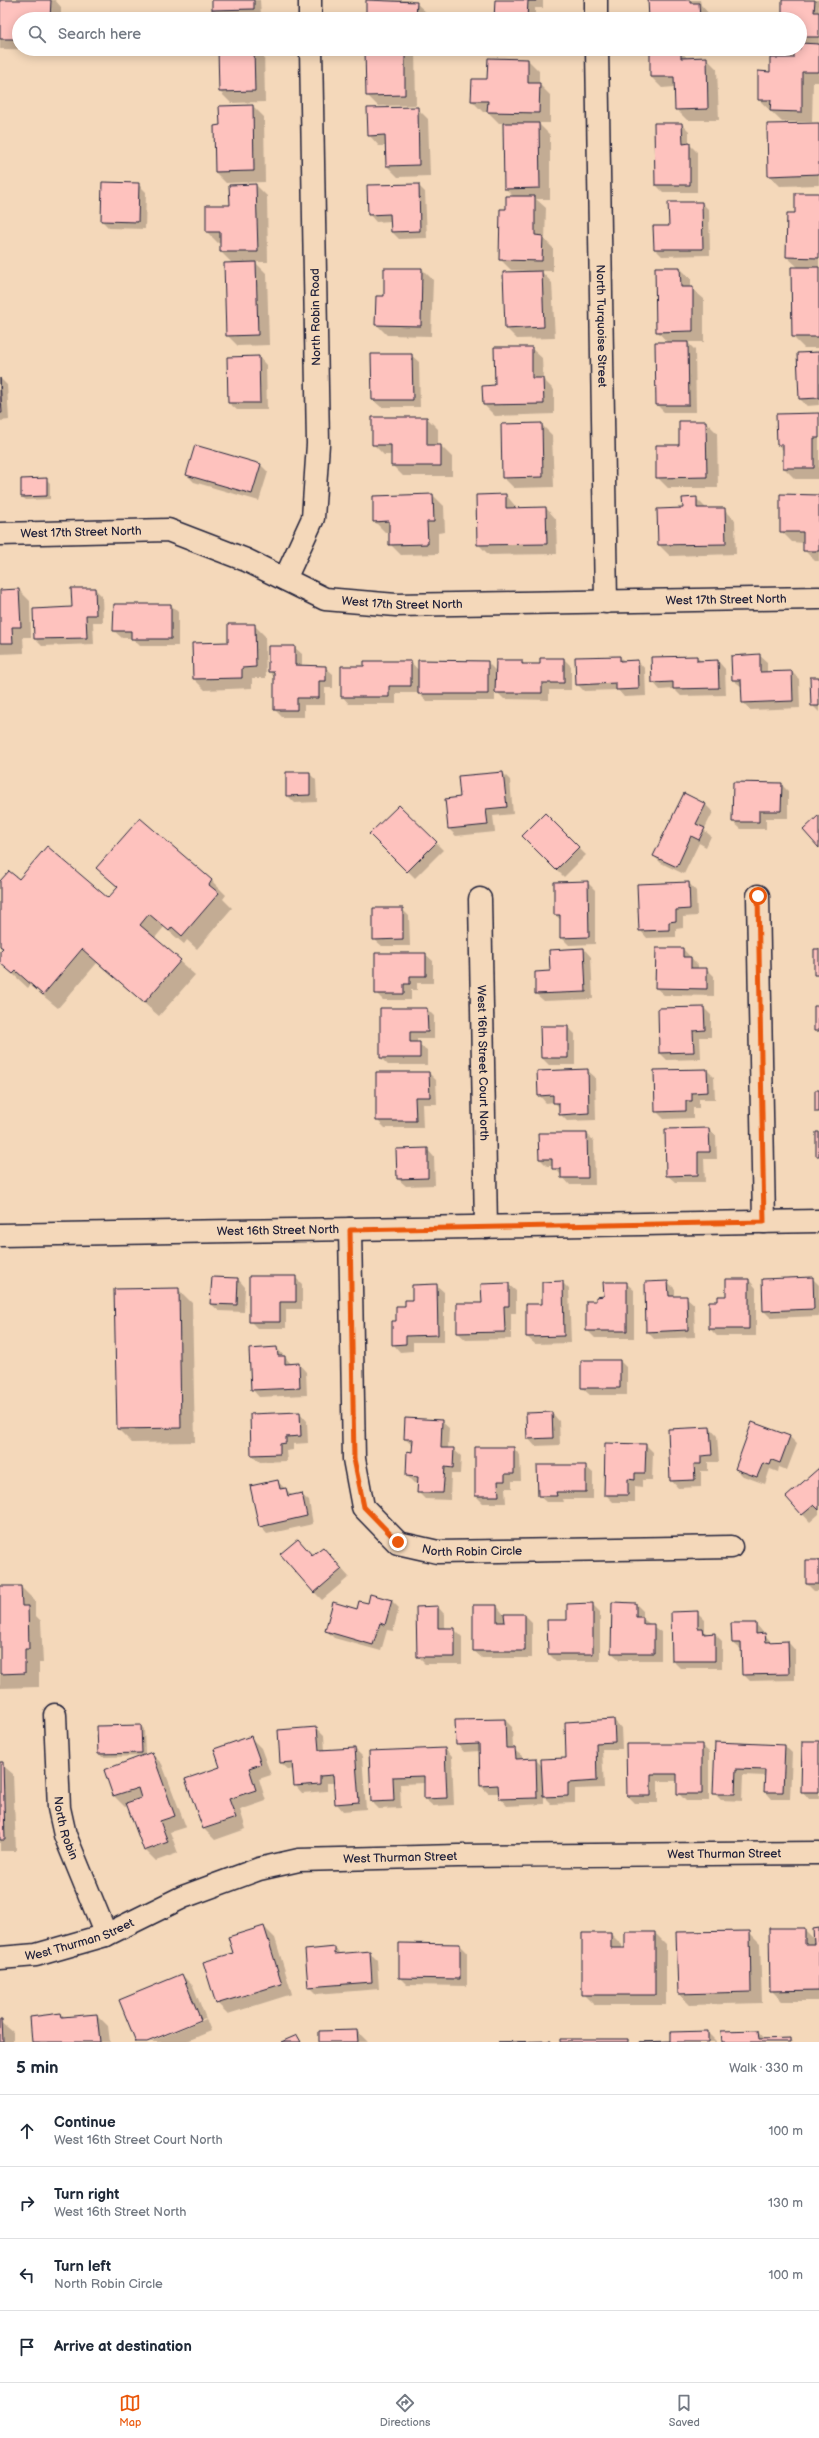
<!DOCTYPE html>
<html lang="en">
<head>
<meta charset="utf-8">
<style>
  body { margin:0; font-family:"Balsamiq Sans",sans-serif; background:#f6f6f7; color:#1f2937 }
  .stop { position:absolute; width:12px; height:12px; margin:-9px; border:3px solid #ea580c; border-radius:50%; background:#fff }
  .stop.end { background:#ea580c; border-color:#fff; box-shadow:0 1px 4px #0008 }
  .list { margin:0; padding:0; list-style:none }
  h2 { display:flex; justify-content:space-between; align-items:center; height:52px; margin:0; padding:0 16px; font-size:17px }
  h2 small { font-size:13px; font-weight:400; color:#747a83 }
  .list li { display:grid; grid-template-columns:26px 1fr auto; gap:12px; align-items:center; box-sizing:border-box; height:72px; padding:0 16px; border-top:1px solid #e0e1e3 }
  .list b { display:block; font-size:15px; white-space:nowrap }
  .list p { margin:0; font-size:13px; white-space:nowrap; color:#747a83 }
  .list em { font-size:13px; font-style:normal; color:#747a83 }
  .icon { flex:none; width:22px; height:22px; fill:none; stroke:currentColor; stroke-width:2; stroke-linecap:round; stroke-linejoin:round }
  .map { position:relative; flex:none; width:819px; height:2042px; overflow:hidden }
  .search { position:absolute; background:#fff; box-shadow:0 2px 10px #0003; left:12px; right:12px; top:12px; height:44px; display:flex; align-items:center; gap:10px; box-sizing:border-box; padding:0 14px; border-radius:22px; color:#747a83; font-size:15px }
  .sheet { height:340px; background:#fff }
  nav { display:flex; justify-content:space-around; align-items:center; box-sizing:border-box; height:56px; border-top:1px solid #e0e1e3; background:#fff; font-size:11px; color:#747a83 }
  nav a { display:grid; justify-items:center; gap:2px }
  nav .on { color:#ea580c }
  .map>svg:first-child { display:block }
  .shadow { fill:#0003 }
  .building { fill:#fec2be; stroke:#22223b }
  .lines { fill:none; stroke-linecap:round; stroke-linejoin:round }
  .street-casing { stroke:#22223b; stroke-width:25 }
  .street { stroke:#f4d8ba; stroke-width:22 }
  .route { stroke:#ea580c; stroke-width:5 }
  .labels { text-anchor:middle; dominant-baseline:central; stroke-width:3.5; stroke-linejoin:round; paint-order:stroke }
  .street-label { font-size:12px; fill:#22223b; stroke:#f4d8ba }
</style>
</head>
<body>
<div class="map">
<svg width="819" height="2042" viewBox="0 0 819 2042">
  <rect width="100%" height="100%" fill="#f4d8ba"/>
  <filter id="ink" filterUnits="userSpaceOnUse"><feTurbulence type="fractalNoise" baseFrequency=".025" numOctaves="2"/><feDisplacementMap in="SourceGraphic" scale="8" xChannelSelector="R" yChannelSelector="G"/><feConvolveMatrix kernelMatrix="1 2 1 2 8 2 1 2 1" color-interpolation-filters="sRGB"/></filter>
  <g filter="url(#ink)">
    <!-- shadow -->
    <path class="shadow" d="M0 0H55L61 7V19H19V49L61 50 0 49Z
      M213 0H260L261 15 221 17 213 10Z
      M367 0H411V2L416 3 427 13V19H367Z
      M496 0H543V8H535V19H495Z
      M649 0H700L701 5 710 15V19H650Z
      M783 0H819V82H813L812 122H782L759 100 771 73 795 59V49H800V19H783Z
      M219 49H264L265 102 231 103 220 92Z
      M366 49H415L416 105 378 106 367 95Z
      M660 49H701L680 50 688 59 706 58 717 69 719 120H687L676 109 675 87 662 88 651 77 662 51Z
      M528 60 539 71V84L550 95V123H538L550 135V199H536L546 208 545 240 553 248V271H541L552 283 555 338 517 339 506 328 529 271 511 270 500 259 507 210 514 197 505 188 504 123H499L488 112H483L472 101 488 80Z
      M253 106 264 117 265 182 226 183 215 172 221 126Z
      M417 108 428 119 430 176 398 177 387 166 386 146H379L369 135Z
      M682 124 689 131V144L697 152V192H663L656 185Z
      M819 125V185L780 186 769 175Z
      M138 184 146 192 145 229 109 228 102 221Z
      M256 185 267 196 268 262H255L267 274 269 345 238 346 227 335 233 264 221 252V243H218L207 232 231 206 230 186Z
      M418 185 425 192 427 238 399 239 392 232 391 221 376 222 369 214Z
      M819 194V348H804L793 337 799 268 787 257 796 214Z
      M702 203 709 210 710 255 662 256 655 249Z
      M680 268 691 279V288L704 299V342H687L695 350 696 412H664L657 405 668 343 657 331Z
      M422 269 433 280 431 336 387 335 376 324 385 297Z
      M531 348 542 358 543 379 554 390V414L495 416 484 405 496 386Z
      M819 353V405L807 406 800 399Z
      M411 355 419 362 420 407H381L373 400Z
      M259 357 266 365 267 410H237L229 403Z
      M0 378 7 385 9 420 0 421Z
      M819 414V479H795L784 468V451L778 445Z
      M427 418 438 429V446H441L452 457V476H403L392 465V455H384L373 444Z
      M706 422 717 433 718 488H668L657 477 680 445Z
      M541 424 552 435 554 487 514 488 503 477Z
      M261 465 268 472 259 501 194 482 187 475Z
      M46 479 50 483V499L26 500 22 497Z
      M433 495 444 506 445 532 438 533V554L401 555 390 544V532H385L374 521V496Z
      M506 495 517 508H546L556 519 557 554 489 555 478 544Z
      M819 496V561H815L804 550V543L792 542 781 531Z
      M696 498 707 509H724L735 520 736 554 670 556 659 545 684 509Z
      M95 589 102 596 103 622H93L94 644 42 646 35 639Z
      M19 590 30 601 31 637H23L24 653 0 654V591Z
      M171 605 178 612V646H140L132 638H122L114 631Z
      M254 625 265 636 266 678H252V688L205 690 194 679 229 643Z
      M294 647 302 654V667H325L333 674V688H325V705H304V717H282L275 710V678L269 671Z
      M759 655 767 662V673L792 672 799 679 800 708 750 710 743 702 742 687 733 680 732 656Z
      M620 657 625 662 638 661 645 669 646 696 624 697 618 690 584 691 577 684Z
      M697 657 702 662 718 661 725 669 726 695 681 696 674 689 660 690 653 682Z
      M564 659 571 666V690H549V700L504 699 495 690V701H426L419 693H396V704H349L342 696 365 667 411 662 419 671 487 662 496 671 521 661 525 665H541Z
      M819 678V712L812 705Z
      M309 773 316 780 317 802 295 803 287 795Z
      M503 773 510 780 513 814 493 816 495 832 456 836 449 829 461 798Z
      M781 784 788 791V818H766V829H741L733 822Z
      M684 794 706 805 713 812 704 830 711 836 706 847 699 843 684 874 661 863 654 856Z
      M399 806 443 850 415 878 371 834Z
      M545 815 586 855 564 877 523 836Z
      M140 820 212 881 226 895 223 899 232 908 197 949 187 940 184 944 164 927 154 939 195 975 159 1016 97 963 58 1008 30 985 28 988 0 962V953L3 949 0 947V883L19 880 108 900 118 888 98 868Z
      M587 882 595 890V944L569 945 561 937V920L555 915Z
      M689 883 696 891 697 916 683 917V928L676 929V937L647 938 640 930Z
      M402 909 409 916 410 946H382L374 939Z
      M584 949 591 957 593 999 544 1001 536 994 551 972Z
      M683 949 698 965V969H707L714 976V996L664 995 656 988Z
      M425 954 433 961V983H417V990H411V1000H383L376 993Z
      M704 1008 711 1015V1037H700L701 1059 667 1060 660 1053Z
      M381 1009H427L434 1016V1039H417V1043L427 1050V1065H388L381 1058Z
      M568 1027 575 1034V1065H549L542 1058Z
      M587 1070 595 1077 596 1120 567 1121 560 1114V1108L554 1102 546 1103 539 1095Z
      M707 1070 714 1077 715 1099H699V1108H693V1118L664 1119 656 1111Z
      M429 1073 436 1080 437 1104H422L423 1128H385L377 1120Z
      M709 1129 716 1136 717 1159H704L705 1182H675L667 1175Z
      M587 1134 594 1141 595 1185H570L553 1166H547L540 1159Z
      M427 1149 434 1157 435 1185 406 1186 398 1179Z
      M295 1277 302 1284V1309H286V1328H257L250 1321Z
      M812 1278 819 1285V1316L771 1318 764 1311Z
      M238 1279 245 1287 244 1312 219 1311 211 1304Z
      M749 1280 756 1288V1336H717L710 1329 719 1302Z
      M562 1282 569 1289 571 1343 535 1344 527 1337 543 1305Z
      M668 1282 675 1289V1297H686L694 1304 695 1337 654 1339 647 1331Z
      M626 1283 634 1290V1338H595L588 1331 587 1302H597Z
      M508 1284 516 1291V1313H511V1339L466 1340 458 1333 483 1303Z
      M436 1285 444 1292V1342H413V1351L400 1352 393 1344 397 1322 406 1307Z
      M178 1289 192 1303 195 1442 132 1443 118 1429 115 1290Z
      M277 1348 292 1365 299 1364 306 1372 307 1395 259 1397 252 1389Z
      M620 1361 627 1368V1395H590L582 1388Z
      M300 1413 307 1421 308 1443 293 1444V1450L286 1451 287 1461 260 1462 252 1455Z
      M552 1413 559 1421 560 1445 535 1446 528 1438Z
      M441 1421 449 1428 448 1449H453L461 1456 460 1474H451L450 1500 425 1499 418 1492V1484L414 1483 407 1476 413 1453V1446L405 1439Z
      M710 1428 717 1436 719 1462H708V1471H701V1487L678 1488 671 1480Z
      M790 1437 797 1444 787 1470 779 1467 778 1472 770 1469 765 1484 743 1476 736 1469Z
      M646 1445 653 1452 652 1480H642V1487L635 1486V1502H613L605 1494Z
      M513 1448 520 1455 521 1481H512V1488H505L506 1503H483L476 1496Z
      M585 1466 593 1473V1499H563L564 1502H546L538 1495Z
      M819 1470V1514L810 1522 787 1497Z
      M277 1481 293 1496 301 1494 309 1501 313 1524 267 1534 260 1526Z
      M323 1548 349 1577 322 1600 314 1592 313 1556Z
      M819 1561V1591H814L807 1584Z
      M0 1587H21L35 1601V1615L41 1621 43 1663H39V1687L0 1688Z
      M371 1595 392 1601 399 1608 393 1631 387 1630 381 1651 334 1638 326 1630 368 1605Z
      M592 1604 600 1612V1661H556L549 1654 548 1621H568Z
      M636 1604 643 1611V1619L661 1632V1660H620L612 1653Z
      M497 1606 504 1615H525L532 1622V1658H482L474 1651Z
      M438 1607 445 1615V1629H454L462 1637V1664H425L418 1657Z
      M698 1613 705 1620V1632L708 1634H715L722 1641V1668H680L673 1661Z
      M756 1624 772 1643 788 1642 795 1650V1680L750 1681 743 1674 742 1650 733 1643Z
      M505 1720 512 1727 513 1749 522 1756V1760L535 1759 542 1766 567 1759 614 1720 621 1728 622 1749H602L604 1788 575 1789V1803L551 1804 544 1797V1804L507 1806 500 1798V1793H488L481 1786 480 1751 464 1752 457 1744Z
      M141 1726 144 1729 145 1756 102 1757 99 1753Z
      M317 1728 324 1735 325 1751 355 1749 362 1756 366 1809 343 1811 336 1803 334 1783H327V1791L302 1793 295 1785 294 1769 289 1770 281 1763Z
      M250 1737 261 1748 271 1775 259 1779 266 1801 240 1810 246 1829 215 1840 204 1829 187 1780 222 1767Z
      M819 1742V1799H809L802 1791Z
      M716 1743 785 1746 792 1753 790 1799H772L765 1791V1776L743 1775 742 1801 721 1800 714 1793Z
      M627 1745H701L709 1752V1801H686L678 1793V1781H658V1803H635L628 1796Z
      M445 1749 452 1757 454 1805 433 1806 425 1799V1783L400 1784 401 1808 379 1809 372 1802 370 1752Z
      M152 1754 162 1764 186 1827 170 1832 178 1853 156 1861 145 1850 128 1806 125 1807 114 1796 105 1771Z
      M0 1763 13 1774 16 1851H0Z
      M264 1927 275 1938 292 1994 228 2014 217 2003 234 1954Z
      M804 1929 814 1939 819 1929V2001H782L771 1990Z
      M749 1932 760 1943 762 2003 690 2005 679 1994Z
      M655 1933 666 1944V2005H594L583 1994 611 1934 622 1945V1949H626Z
      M460 1945 467 1952V1986L407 1985 400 1978Z
      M335 1948 341 1954 369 1952 377 1960 379 1989 317 1994 309 1986Z
      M182 1975 193 1986 211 2031 185 2042H150L206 2019 205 2018 145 2042H137Z
      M61 2014 65 2018 97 2015 108 2026 110 2042H33Z
      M0 2021 13 2032V2042H0Z
      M357 2031 368 2042H320Z
      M758 2031 766 2040 791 2039 793 2042H723Z
      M707 2032 717 2042H665H672Z"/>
    <!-- building -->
    <path class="building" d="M0 0H51L50 19H19V39H0Z
      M212 0H254V9L212 10Z
      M366 0 417 2 416 19H366Z
      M495 0H536V1H528L527 19H494Z
      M648 0H690V3H699L700 19H649Z
      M782 0H815L814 12H819V37H800V19H782Z
      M800 43 819 44V72H802V112L770 111 771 100H758V71L770 72V58H794V49H800Z
      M218 49H254L255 91 219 92Z
      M365 49H405V95L366 96Z
      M681 49V58L707 57 708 109 675 110 674 77H650V50Z
      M488 58 528 59V83H540L539 113 487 112 488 101H471L472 79H487Z
      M253 105 254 171 215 172 214 126 220 125 219 106Z
      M418 107 419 165 386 166 385 135 368 136 367 108Z
      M503 123H539L540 188 504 189Z
      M654 123H682L683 144 690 143V185H655Z
      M819 123V174L768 176 767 124Z
      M102 182 139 183 138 222 101 221Z
      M256 184 258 252H220V232H206V205H230L229 185Z
      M419 184 420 231 391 232 390 214 368 215 367 185Z
      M795 193H819V258L786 257 787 213H795Z
      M506 196H535V235L543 236 542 261 499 260 500 209H506Z
      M668 202H702L703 249H654L653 226H669Z
      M256 262 258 335 226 336 224 263Z
      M655 267H680L681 287H693V331L656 332Z
      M791 267H819V337H792Z
      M384 268H422L421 326 375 325 376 296H384Z
      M542 271 544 327 505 329 503 272Z
      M655 342H688L689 405H656Z
      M494 347H532V378H543L544 404 483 405 482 386 495 385Z
      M819 352V398L799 399 797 353Z
      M371 354H412L413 400H372Z
      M259 356 260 403H228L227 357Z
      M0 378 2 413H0Z
      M819 413V438H814V468H783V445H777L776 414Z
      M372 417H427V445H441V466H391V445H372Z
      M679 421H706L707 477 656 478V445H679Z
      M542 423 543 477 502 478 501 424Z
      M195 445 261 464 252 494 186 475Z
      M47 478V496L21 497V479Z
      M433 494 434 522H427L428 544 389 545V521L373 522V496Z
      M506 494V508L546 507 547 544 477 545 476 495Z
      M780 494 819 495V551H803V532H780Z
      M697 497V508H725L726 544 658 545 657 509 683 508 682 498Z
      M71 588H95L96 615H86L87 638 34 639 33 609 72 607Z
      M19 589 21 627H12L13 643H0V590Z
      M114 604H171V639H131V631H113Z
      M228 624H255L256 667 242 668V678L193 679 192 643 228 642Z
      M268 646H295V665L326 666V681H319V698H297V710H274V672H268Z
      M760 654V672L792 671 793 701 742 703 741 680H732L731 656Z
      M620 656V661L638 660 639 689 616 690V683L576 685 575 657Z
      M697 656V661L718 660 719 688 673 689V682L652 683 651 657Z
      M540 658H564V683H542V693H495L496 660H522V664H540Z
      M418 660 488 661V694H418Z
      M364 661H411V686H389V697H341V666H364Z
      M810 677H819V706H811Z
      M286 772H310V795L286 796Z
      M503 772 507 807 486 809 488 825 448 829 445 799 460 797 458 776Z
      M733 782 782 783 781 811H759V822H732Z
      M684 793 706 804 696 824 705 828 699 840 691 836 677 867 653 856Z
      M399 805 437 842 407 872 369 834Z
      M545 813 579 847 556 870 522 836Z
      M819 815V848L803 830Z
      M140 818 212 880 209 885 219 893 182 936 172 927 169 931 149 914 140 925 181 960 144 1003 82 949 43 995 16 971 13 974 0 963V951L3 948 0 946V881L9 871 19 879 47 846 108 898 118 887 96 868Z
      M588 881 589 937 560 938V915H554V882Z
      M689 882 690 909 676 910V921L669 922V930L639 931 637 884Z
      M373 908H403V939L373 940Z
      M584 948 586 992 535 994V972L550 971 549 950Z
      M656 948H683V957H691V968H707V989L655 988Z
      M814 949H819V975H814Z
      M375 953H426V976H410V984H404V994H375Z
      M814 1006H819V1031H814Z
      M704 1007 705 1030 693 1031 694 1052 659 1053 658 1008Z
      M380 1008H427L428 1032H410V1042H420V1058H380Z
      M540 1026H568V1058H541Z
      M588 1069 589 1113 559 1115V1103H553V1095L538 1096 537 1071Z
      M707 1069 708 1092 692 1093V1101H686V1111L655 1112 654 1070Z
      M376 1072H429L430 1097H415L416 1121H376Z
      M815 1090H819V1112H815Z
      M709 1128 710 1152H698V1175L666 1176 665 1129Z
      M816 1132H819V1156H816Z
      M538 1133H587L588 1178H561V1169H552V1159H539Z
      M428 1148V1178L397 1179 396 1149Z
      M249 1276H296V1302H280V1322H249Z
      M212 1277 238 1278 237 1305 210 1304Z
      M813 1277 814 1309 763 1311 762 1279Z
      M726 1279H749V1329H709V1301H718V1296H726Z
      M563 1281 564 1336 526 1337V1304H542V1282Z
      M668 1281 669 1296H687L688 1330 646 1332 645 1282Z
      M603 1282H627V1331H586V1301H596V1297L604 1296Z
      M509 1283V1306H504L505 1332 457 1333V1303H482L481 1284Z
      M437 1284 438 1335 406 1336V1344L392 1345V1321H396V1306H405V1300H412V1285Z
      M179 1288 181 1428 117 1429 114 1289Z
      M277 1347 278 1356H285V1364L299 1363 300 1388 251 1390 249 1349Z
      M581 1360H620V1388H581Z
      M300 1412 301 1436 286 1437V1443L280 1444V1454L251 1455 250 1414Z
      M552 1412 553 1438 527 1439 526 1413Z
      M405 1418 442 1420 441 1448H454L453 1468 445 1467 443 1493H417L418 1477 406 1476 407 1451 412 1452 413 1439H404Z
      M752 1422 790 1436 780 1463 772 1460 770 1465 763 1463 757 1477 735 1469Z
      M710 1427 712 1455 701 1456V1464H694L695 1480 670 1481 668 1429Z
      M605 1443 646 1444 645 1473H635V1480L628 1479V1495H604Z
      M475 1447H514V1474H505V1481H498L499 1496H475Z
      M537 1465H586V1492H556L557 1496H538Z
      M819 1468V1510L814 1505 802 1515 786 1497Z
      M278 1480 280 1489 286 1488 288 1496 302 1493 307 1516 259 1527 250 1486Z
      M298 1539 312 1555 323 1547 342 1569 314 1593 280 1554Z
      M806 1560H819V1584H806Z
      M0 1586H21L22 1606H28L29 1649H25V1673L0 1674Z
      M370 1594 392 1600 385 1625 380 1623 373 1645 325 1631 333 1602 357 1609 359 1601 368 1603Z
      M612 1602 636 1603V1617H643V1624H654V1653H611Z
      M593 1603V1654H548L547 1620H567V1604Z
      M473 1605H497V1622H505L504 1614H525V1651H473Z
      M438 1606V1628H455V1657H417L416 1607Z
      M698 1611V1628H703L704 1634 715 1633V1661H672L671 1612Z
      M731 1623H756V1634L765 1633 766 1642 788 1641 789 1674 742 1675 741 1643H732Z
      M505 1719 506 1748H515L516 1759 536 1758 537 1798 499 1799 498 1785 480 1786 479 1744 456 1745 455 1720Z
      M614 1719 615 1742 596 1743 597 1781 568 1783V1796L543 1797 541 1759 566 1758 565 1722Z
      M141 1725 142 1753 98 1754 97 1726Z
      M317 1727 319 1750 355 1748 359 1802 335 1804 333 1775 320 1776V1784L294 1786 292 1762 280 1763 278 1730Z
      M251 1736 261 1764 249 1768 256 1790 229 1799 236 1818 203 1829 185 1779 220 1767 214 1749Z
      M802 1741H819V1792H801Z
      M715 1742 785 1745 783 1792H764L765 1770 736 1769 735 1794H713Z
      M626 1744H702V1794H677V1774H651V1796H627Z
      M445 1748 447 1798 424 1799V1776L393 1777 394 1801 371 1802 369 1751Z
      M152 1752 175 1816 160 1821 168 1842 144 1851 126 1803 141 1798 138 1788 113 1796 104 1770Z
      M0 1762H3L5 1840H0Z
      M264 1926 282 1984 216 2004 203 1962 233 1953 228 1937Z
      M769 1928H805V1944H814L813 1929 819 1928V1990L770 1991Z
      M750 1931 751 1992 678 1994 676 1932Z
      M625 1932H655V1995H582V1933H611V1948H625Z
      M399 1943 460 1944V1979L399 1978Z
      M335 1947V1954L370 1951 372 1982 308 1987 305 1950Z
      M182 1974 201 2020 147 2042H136L119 2000Z
      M61 2013 62 2017 97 2014 100 2042H32L30 2017Z
      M0 2020H2L3 2042H0Z
      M357 2030 358 2042H319V2031Z
      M758 2030 759 2039 791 2038V2042H722L721 2031Z
      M708 2031V2042H639L671 2041V2032Z
      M297 2035 301 2042H281Z
      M560 2039H628V2042H560Z
      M551 2041V2042H498Z"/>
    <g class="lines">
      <defs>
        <g id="street">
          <path d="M310 0V19"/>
          <path d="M596 0V19"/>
          <path id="s1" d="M597 49 606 602"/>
          <path id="s2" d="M0 534 168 530 246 560 325 599 396 605 819 598"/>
          <path d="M285 579 313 518 318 444 311 49"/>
          <path d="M758 896 764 1222"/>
          <path id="s3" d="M480 899 486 1227"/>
          <path id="s4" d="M350 1229 354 1459 363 1507 398 1543 438 1552 731 1547"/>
          <path id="s5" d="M0 1235 819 1221"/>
          <path id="s6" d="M55 1715 59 1808 65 1835 106 1935"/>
          <path id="s7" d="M0 1958 36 1955 106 1935 183 1897 259 1869 299 1860 458 1856 819 1853"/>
        </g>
      </defs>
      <!-- street casing -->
      <use href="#street" class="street-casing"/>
      <!-- street -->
      <use href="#street" class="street"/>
    </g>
  </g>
  <g class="lines" filter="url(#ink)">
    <!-- route -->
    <path class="route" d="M398 1542 364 1507 354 1459 350 1230 764 1222 758 896"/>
  </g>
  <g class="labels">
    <!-- street labels -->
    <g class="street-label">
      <text transform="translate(316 317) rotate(-91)">North Robin Road</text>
      <text stroke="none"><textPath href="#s1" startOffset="277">North Turquoise Street</textPath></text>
      <text stroke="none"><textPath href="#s2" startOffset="81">West 17th Street North</textPath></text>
      <text stroke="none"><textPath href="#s2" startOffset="741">West 17th Street North</textPath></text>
      <text stroke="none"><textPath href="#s2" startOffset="417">West 17th Street North</textPath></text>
      <text stroke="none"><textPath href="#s3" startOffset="164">West 16th Street Court North</textPath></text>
      <text stroke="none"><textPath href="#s5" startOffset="278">West 16th Street North</textPath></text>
      <text stroke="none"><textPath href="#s4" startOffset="404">North Robin Circle</textPath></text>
      <text stroke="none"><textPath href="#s6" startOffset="114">North Robin</textPath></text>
      <text stroke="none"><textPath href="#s7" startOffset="742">West Thurman Street</textPath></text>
      <text stroke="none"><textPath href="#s7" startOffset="418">West Thurman Street</textPath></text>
      <text stroke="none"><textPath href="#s7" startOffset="82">West Thurman Street</textPath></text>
    </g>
  </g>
</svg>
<div class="stop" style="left:758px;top:896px"></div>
<div class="stop end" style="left:398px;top:1542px"></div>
<div class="search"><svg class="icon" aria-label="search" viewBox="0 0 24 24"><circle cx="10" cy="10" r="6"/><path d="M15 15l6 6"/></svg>Search here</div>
</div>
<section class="sheet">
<h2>5 min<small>Walk · 330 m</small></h2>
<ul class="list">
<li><svg class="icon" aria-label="ahead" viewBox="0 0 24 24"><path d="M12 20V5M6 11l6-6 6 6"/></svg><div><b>Continue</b><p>West 16th Street Court North</p></div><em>100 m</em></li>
<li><svg class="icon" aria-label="right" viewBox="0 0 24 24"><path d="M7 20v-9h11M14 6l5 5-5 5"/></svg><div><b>Turn right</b><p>West 16th Street North</p></div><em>130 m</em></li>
<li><svg class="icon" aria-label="left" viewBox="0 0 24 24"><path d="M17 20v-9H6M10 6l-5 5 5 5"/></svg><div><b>Turn left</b><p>North Robin Circle</p></div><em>100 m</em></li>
<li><svg class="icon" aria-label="arrive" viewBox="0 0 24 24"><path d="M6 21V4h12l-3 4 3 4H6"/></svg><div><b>Arrive at destination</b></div></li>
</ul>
</section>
<nav>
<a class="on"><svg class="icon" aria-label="map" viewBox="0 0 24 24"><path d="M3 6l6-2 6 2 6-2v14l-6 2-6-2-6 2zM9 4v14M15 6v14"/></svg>Map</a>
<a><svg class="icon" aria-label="directions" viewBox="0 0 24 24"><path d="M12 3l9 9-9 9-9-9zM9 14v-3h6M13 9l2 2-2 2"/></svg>Directions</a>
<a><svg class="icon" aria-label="saved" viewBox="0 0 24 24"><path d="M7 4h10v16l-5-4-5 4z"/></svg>Saved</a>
</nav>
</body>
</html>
